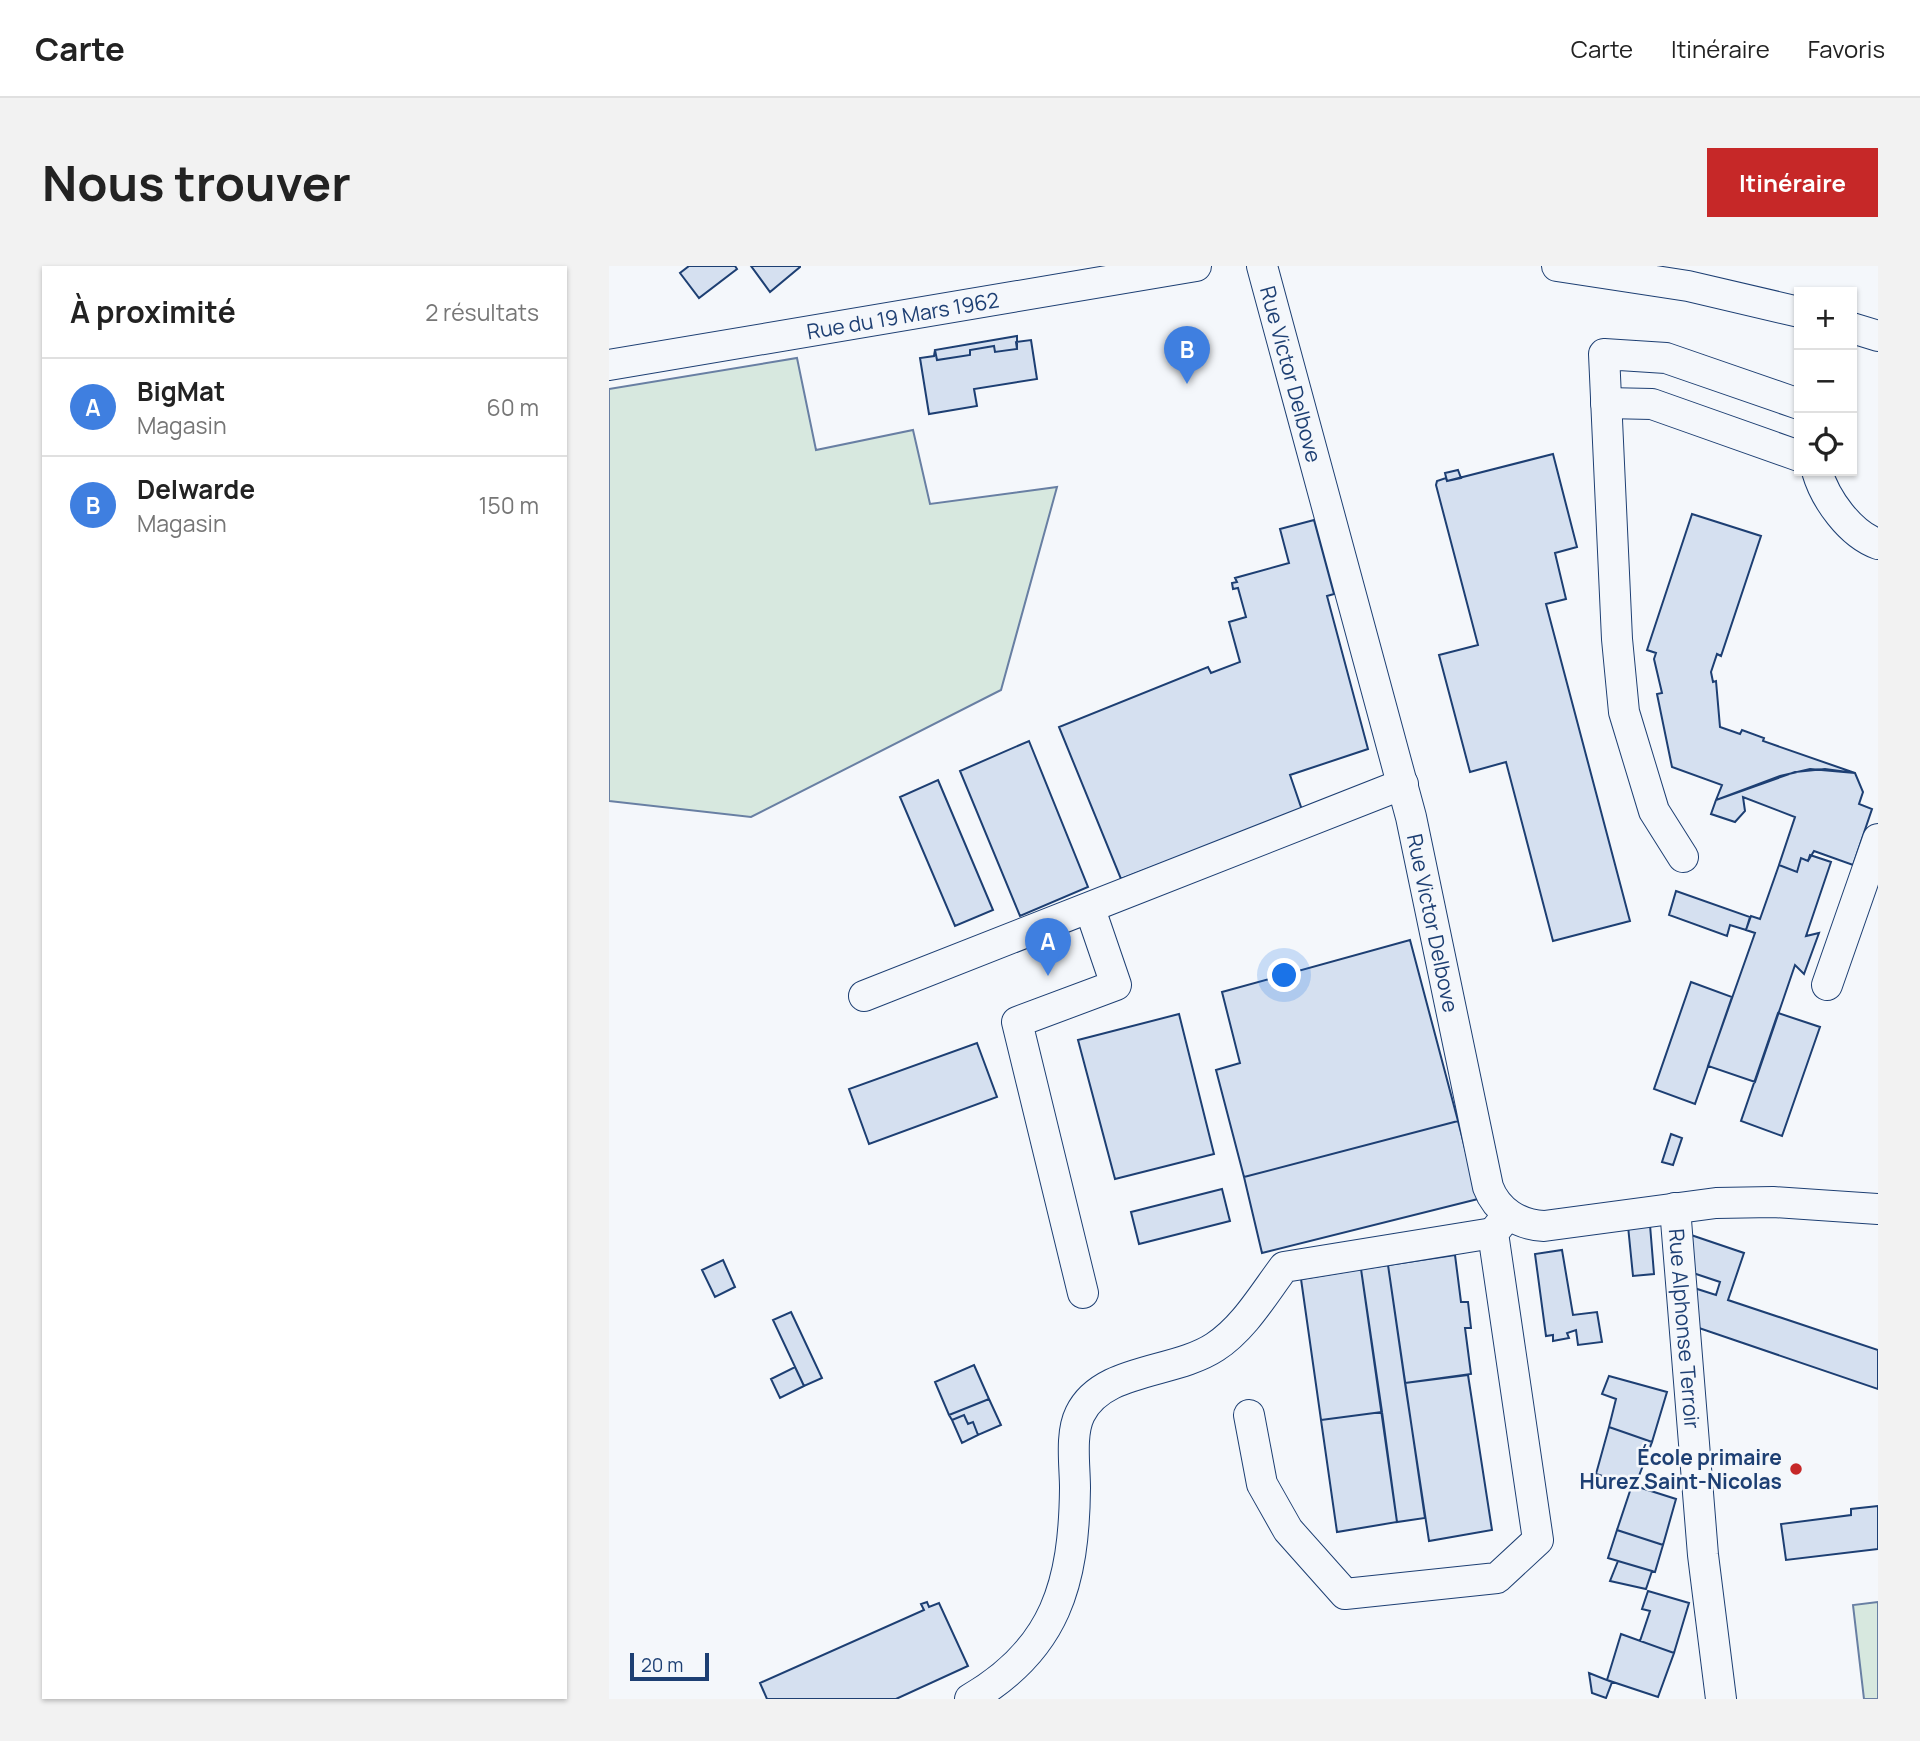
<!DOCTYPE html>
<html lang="fr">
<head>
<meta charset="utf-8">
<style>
  body { margin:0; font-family:Manrope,sans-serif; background:#f2f2f2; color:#222 }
  .controls { position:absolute; right:21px; top:21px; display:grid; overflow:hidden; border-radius:0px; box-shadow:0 2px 5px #0004 }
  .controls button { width:63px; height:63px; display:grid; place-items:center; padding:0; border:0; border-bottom:2px solid #e0e0e0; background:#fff; color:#222; font:35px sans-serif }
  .scale { position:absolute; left:21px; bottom:18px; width:79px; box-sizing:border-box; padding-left:7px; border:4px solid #1d3f73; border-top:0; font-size:19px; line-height:24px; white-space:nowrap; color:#1d3f73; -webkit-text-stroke:5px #f4f7fb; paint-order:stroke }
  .you { position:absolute; left:676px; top:710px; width:24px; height:24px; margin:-18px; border:5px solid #fff; border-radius:50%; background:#1a73e8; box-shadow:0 0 0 10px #1a73e833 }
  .badge { display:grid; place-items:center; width:46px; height:46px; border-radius:50%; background:#c62828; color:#fff; font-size:23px; font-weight:700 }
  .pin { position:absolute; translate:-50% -58px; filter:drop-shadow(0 2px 4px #0008) }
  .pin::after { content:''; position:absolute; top:37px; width:24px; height:21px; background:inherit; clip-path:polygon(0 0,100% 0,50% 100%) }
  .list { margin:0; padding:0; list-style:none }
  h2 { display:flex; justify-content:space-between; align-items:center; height:91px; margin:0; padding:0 28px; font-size:30px }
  h2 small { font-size:23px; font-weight:400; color:#767676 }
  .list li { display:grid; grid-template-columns:46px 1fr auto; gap:21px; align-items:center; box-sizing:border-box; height:98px; padding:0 28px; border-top:2px solid #e0e0e0 }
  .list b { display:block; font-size:26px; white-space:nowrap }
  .list p { margin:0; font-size:23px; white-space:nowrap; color:#767676 }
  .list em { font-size:23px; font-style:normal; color:#767676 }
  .icon { flex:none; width:38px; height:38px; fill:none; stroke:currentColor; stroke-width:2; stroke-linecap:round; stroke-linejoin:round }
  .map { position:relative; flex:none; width:1269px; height:1433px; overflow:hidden; border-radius:0px }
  header { display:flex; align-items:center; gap:42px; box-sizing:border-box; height:98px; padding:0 35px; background:#fff; border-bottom:2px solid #e0e0e0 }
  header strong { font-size:33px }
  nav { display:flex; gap:38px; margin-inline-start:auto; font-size:24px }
  .intro { display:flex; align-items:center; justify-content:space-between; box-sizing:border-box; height:168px; padding:0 42px }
  h1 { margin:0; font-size:49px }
  .button { padding:18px 32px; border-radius:0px; background:#c62828; color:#fff; font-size:24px; font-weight:700 }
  main { display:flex; gap:42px; padding:0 42px }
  aside { flex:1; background:#fff; border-radius:0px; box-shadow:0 2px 5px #0004 }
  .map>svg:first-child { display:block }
  .green { fill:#d7e8df; stroke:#687fa3; stroke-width:2 }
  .building { fill:#d5e0f0; stroke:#1d3f73; stroke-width:2 }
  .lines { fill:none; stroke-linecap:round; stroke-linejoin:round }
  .minor-casing { stroke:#1d3f73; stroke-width:32 }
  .minor { stroke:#f4f7fb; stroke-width:30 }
  .poi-dot { fill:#c62828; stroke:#f4f7fb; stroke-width:2.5 }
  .labels { text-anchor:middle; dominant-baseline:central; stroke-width:5; stroke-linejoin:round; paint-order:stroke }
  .street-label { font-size:21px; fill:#1d3f73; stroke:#f4f7fb }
  .poi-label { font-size:21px; font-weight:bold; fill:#1d3f73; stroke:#f4f7fb; text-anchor:end }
</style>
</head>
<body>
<header>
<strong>Carte</strong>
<nav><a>Carte</a><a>Itinéraire</a><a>Favoris</a></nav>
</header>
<div class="intro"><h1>Nous trouver</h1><a class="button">Itinéraire</a></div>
<main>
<aside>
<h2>À proximité<small>2 résultats</small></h2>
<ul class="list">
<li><span class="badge" style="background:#3f7fe0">A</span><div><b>BigMat</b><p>Magasin</p></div><em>60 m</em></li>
<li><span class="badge" style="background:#3f7fe0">B</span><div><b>Delwarde</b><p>Magasin</p></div><em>150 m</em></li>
</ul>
</aside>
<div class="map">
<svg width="1269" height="1433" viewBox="0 0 1269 1433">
  <rect width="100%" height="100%" fill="#f4f7fb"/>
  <!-- green -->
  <path class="green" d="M188 92 207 184 304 164 321 238 448 221 392 424 142 551 0 535V123Z
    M1269 1336V1433H1255L1244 1339Z"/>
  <!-- building -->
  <path class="building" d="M80 0H126L128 3 90 32 71 7Z
    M142 0H191V1L161 26Z
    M408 70V83L386 86 385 80 361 84V89L328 94 326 84Z
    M422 74 428 113 365 123 368 140 320 148 311 92 325 90 326 84 328 94 361 89V84L385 80 386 86 408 83 407 76Z
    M944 188 968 281 946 287 957 333 937 338 1021 655 944 675 897 496 861 506 830 389 869 379 827 219 828 215 837 212 838 215Z
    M849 204 852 212 838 215 836 207Z
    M1083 248 1152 270 1112 390 1108 388 1102 406 1104 416 1107 415 1111 461 1131 468 1133 464 1155 472 1154 475 1246 507 1216 503 1186 506 1107 534 1113 519 1063 501 1048 428 1053 427 1045 393 1047 387 1038 384Z
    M705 254 725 328 718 330 759 483 681 509 693 544 512 613 450 461 599 401 602 407 631 396 620 356 637 351 629 322 624 323 623 317 628 316 626 312 680 297 671 263Z
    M420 475 479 621 411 650 351 505Z
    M1201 503 1246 507 1254 526 1250 538 1263 543 1244 599 1205 585 1199 595 1192 592 1188 606 1170 599 1186 551 1134 531 1136 545 1126 556 1102 548 1107 534 1171 510Z
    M329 514 384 644 346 660 291 531Z
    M1201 589 1222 596 1197 670 1210 667 1195 708 1186 699 1146 816 1099 800 1146 667 1137 664 1142 650 1151 653 1170 599 1188 606 1192 592 1199 595Z
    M1067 625 1141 651 1137 664 1121 659 1118 670 1060 649Z
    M801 674 849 855 635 911 607 804 631 797 613 726Z
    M1082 716 1123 731 1086 838 1045 823Z
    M1169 747 1211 761 1173 870 1132 855Z
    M570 748 605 888 506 913 469 774Z
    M368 777 388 831 260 878 240 823Z
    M849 855 869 933 653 987 635 911Z
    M1062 868 1073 872 1064 899 1053 896Z
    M613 923 621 955 530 978 522 946Z
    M1041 959 1045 1008 1024 1010 1019 960Z
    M1082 969 1135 987 1119 1034 1269 1084V1123L1087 1061 1085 1022 1107 1029 1111 1016 1084 1007Z
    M953 984 964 1049 988 1046 993 1076 969 1079 967 1064 958 1067 960 1072 944 1075V1069L937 1070 926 988Z
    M846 989 852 1036H859L862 1062H856L862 1108 796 1117 779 999Z
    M114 994 126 1021 106 1031 93 1004Z
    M779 999 816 1252 788 1256 752 1003Z
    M752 1003 773 1146 712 1154 692 1013Z
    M182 1046 213 1112 195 1120 164 1054Z
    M365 1099 380 1133 340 1149 326 1116Z
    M186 1101 195 1120 171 1132 162 1113Z
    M859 1109 883 1264 820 1275 796 1117Z
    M1000 1110 1058 1126 1043 1176 1000 1161 1007 1133 993 1128Z
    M380 1133 392 1159 369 1169 364 1156 359 1158 355 1149 343 1154 340 1149Z
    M773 1146 788 1256 728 1266 712 1154Z
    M355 1149 359 1158 364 1156 369 1169 353 1177 343 1154Z
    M1000 1161 1043 1176 1026 1220 987 1208Z
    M1023 1219 1067 1233 1054 1279 1008 1264Z
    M1269 1240V1283L1177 1294 1172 1258 1242 1249V1243Z
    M1008 1264 1054 1279 1046 1306 999 1292Z
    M1009 1295 1043 1305 1037 1323 1001 1315Z
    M1039 1325 1080 1337 1065 1387 1031 1375 1041 1345 1033 1343Z
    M318 1336 320 1341 330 1337 359 1400 287 1433H158L151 1417 315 1344 312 1338Z
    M1012 1368 1065 1387 1049 1431 998 1414Z
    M980 1407 1003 1416 997 1432 983 1427Z"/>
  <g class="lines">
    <defs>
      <g id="minor">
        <path id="s1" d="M653 0 802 551 879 921C888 945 910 959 935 960L1107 937 1164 936 1269 943"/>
        <path d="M948 0 1079 20 1190 46"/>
        <path d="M1243 62 1269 70"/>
        <path id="s2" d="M0 99 587 0"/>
        <path d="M997 137 1043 138 1190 190"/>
        <path d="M1208 205C1216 233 1241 268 1269 278"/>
        <path d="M1074 591 1045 545 1015 446 1008 373 995 88 1057 92 1190 138"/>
        <path d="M1218 719 1269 573"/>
        <path d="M255 730 794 518"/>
        <path id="s3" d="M1066 942 1094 1289 1112 1433"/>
        <path d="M474 1027 408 756 507 719 481 643"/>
        <path d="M640 1149 653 1218 679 1264 736 1328 888 1312 929 1274 884 967 897 951"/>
        <path d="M361 1433C447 1383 465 1317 466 1222 466 1200 461 1168 471 1148 493 1102 565 1108 606 1081 635 1062 654 1029 675 1001L884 967"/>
      </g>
    </defs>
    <!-- minor casing -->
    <use href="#minor" class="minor-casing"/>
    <!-- minor -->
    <use href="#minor" class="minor"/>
  </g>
  <!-- markers -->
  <circle class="poi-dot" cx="1187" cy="1203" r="7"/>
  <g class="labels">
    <!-- street labels -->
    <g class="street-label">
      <text stroke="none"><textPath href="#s2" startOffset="298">Rue du 19 Mars 1962</textPath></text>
      <text stroke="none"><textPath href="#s1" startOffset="112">Rue Victor Delbove</textPath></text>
      <text stroke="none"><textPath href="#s1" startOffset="679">Rue Victor Delbove</textPath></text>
      <text stroke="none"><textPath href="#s3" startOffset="121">Rue Alphonse Terroir</textPath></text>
    </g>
    <!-- poi labels -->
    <g class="poi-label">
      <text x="1173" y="1191">École primaire<tspan x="1173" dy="24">Hurez Saint-Nicolas</tspan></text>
    </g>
  </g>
</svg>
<div class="controls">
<button>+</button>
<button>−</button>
<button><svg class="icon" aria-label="locate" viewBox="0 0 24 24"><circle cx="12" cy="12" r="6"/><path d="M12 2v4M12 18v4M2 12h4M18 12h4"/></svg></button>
</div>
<div class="scale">20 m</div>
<div class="you"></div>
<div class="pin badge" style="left:439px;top:710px;background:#3f7fe0">A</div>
<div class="pin badge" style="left:578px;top:118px;background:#3f7fe0">B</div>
</div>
</main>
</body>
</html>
